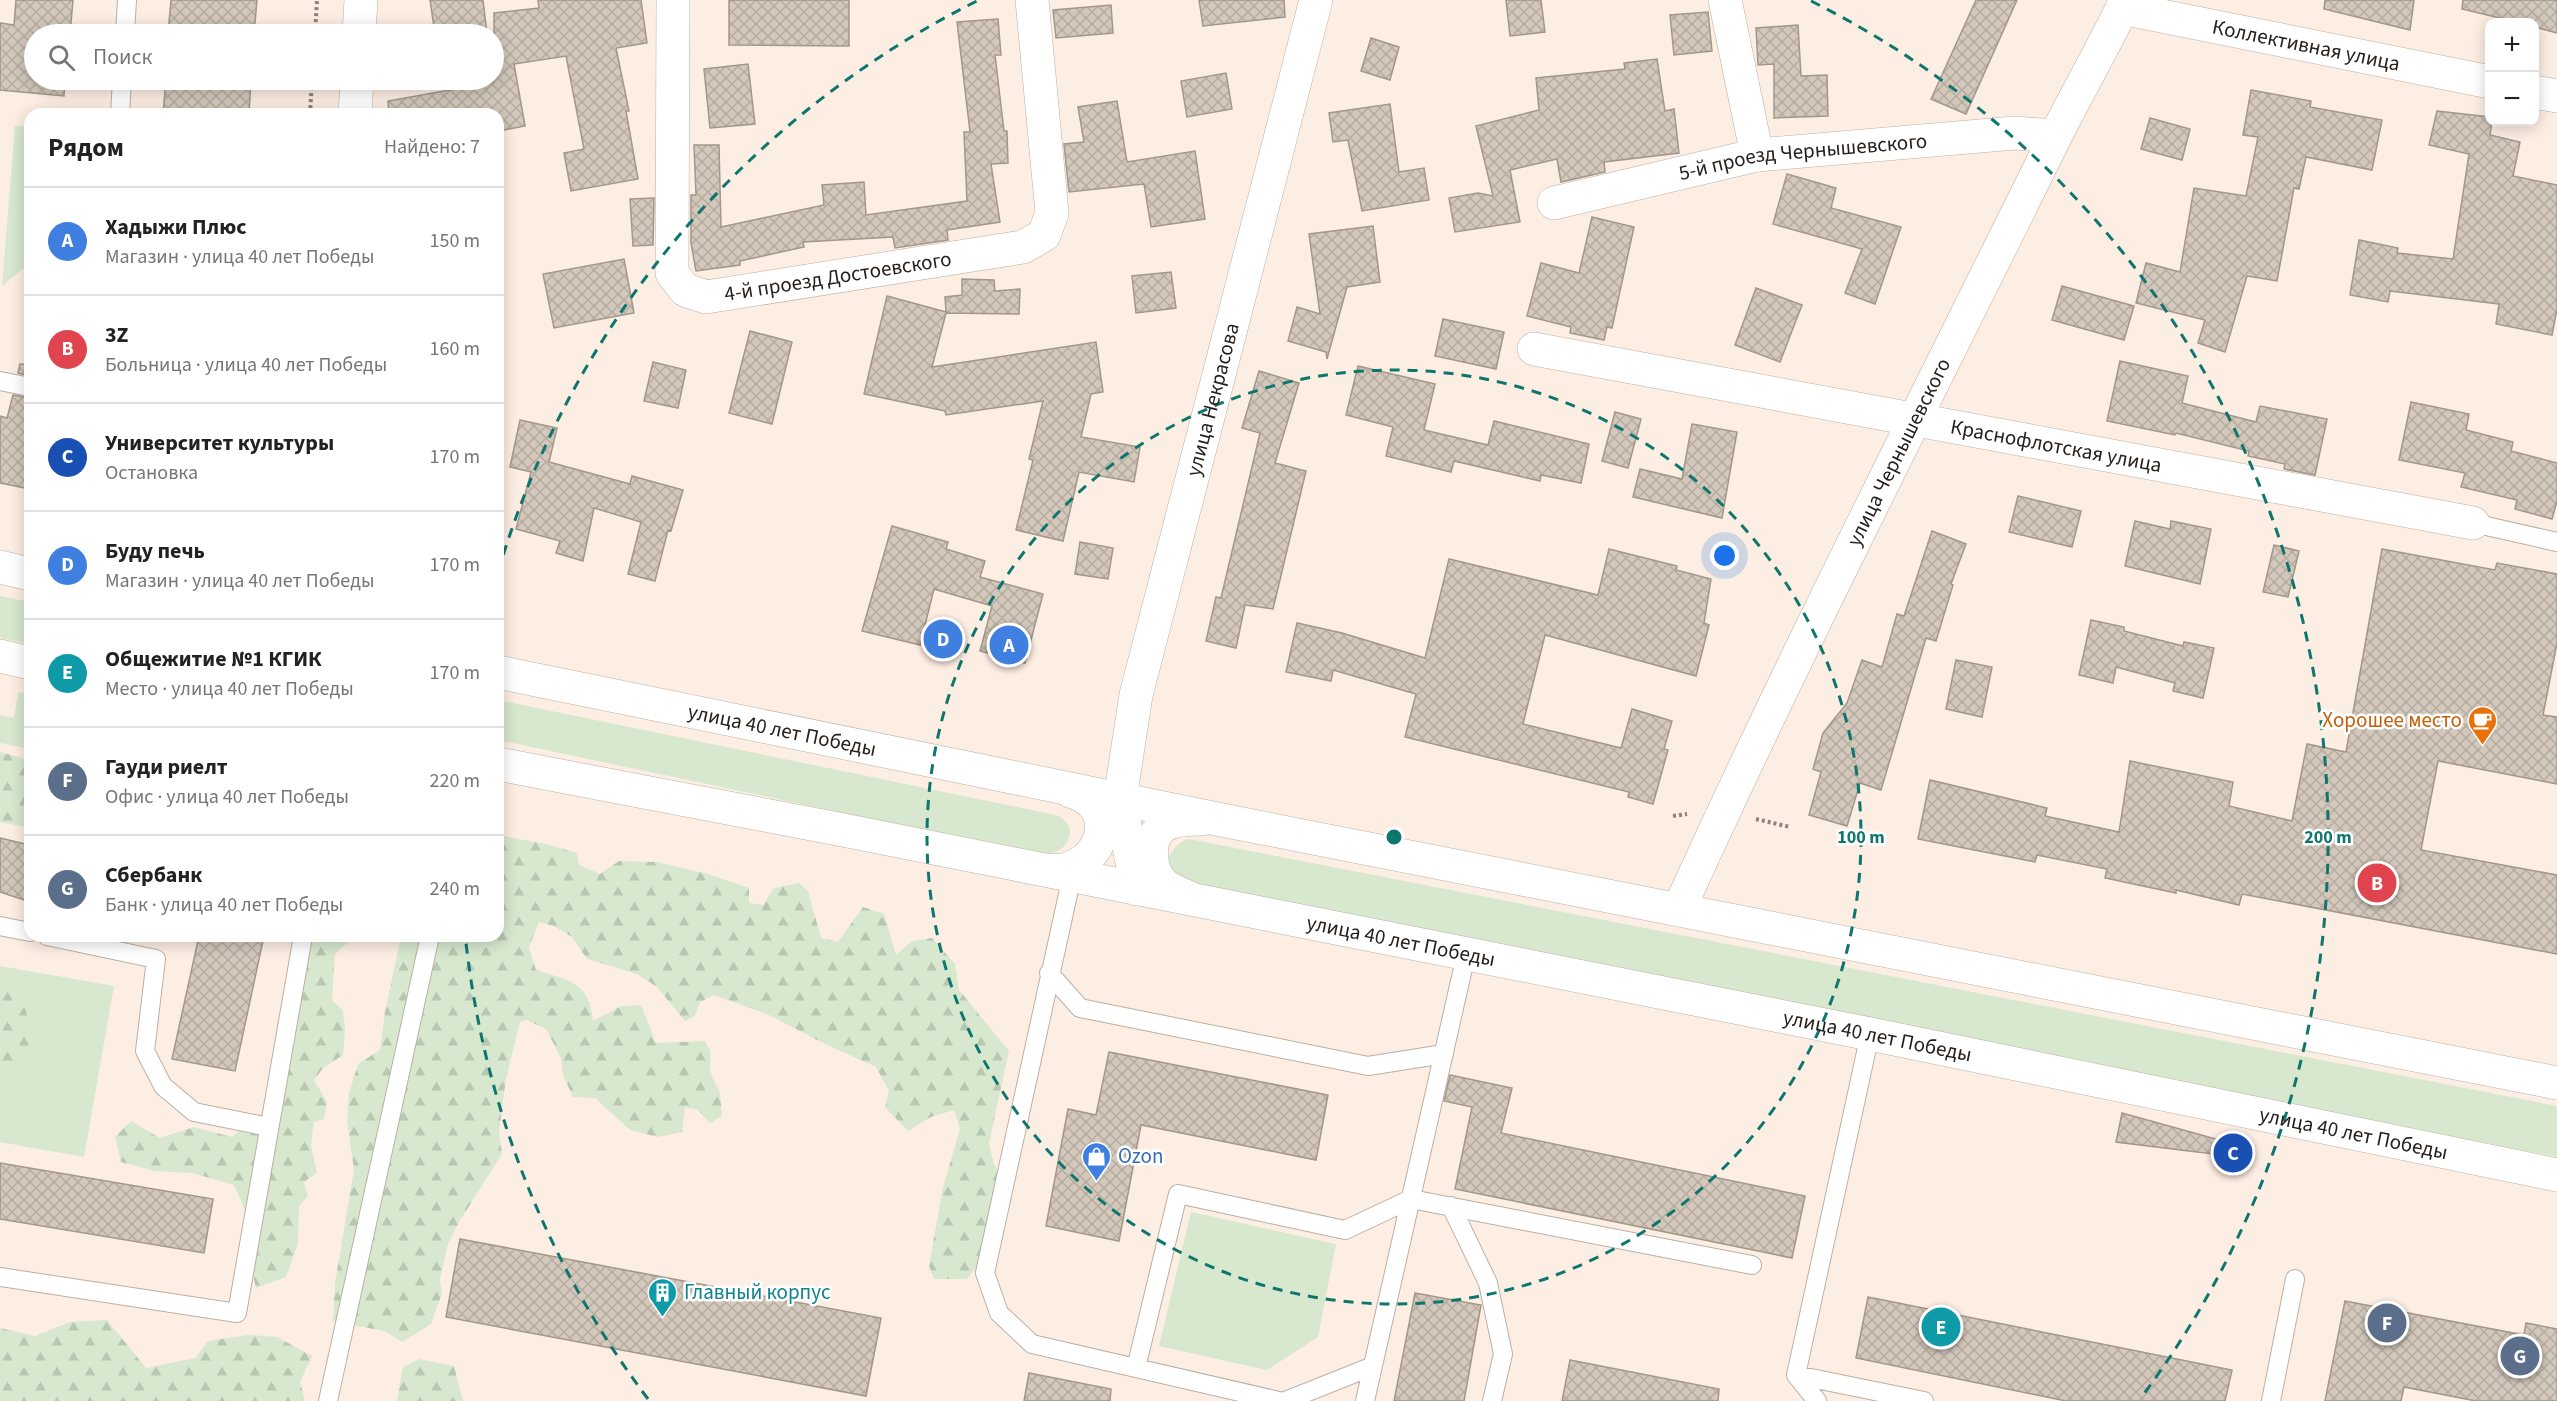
<!DOCTYPE html>
<html lang="ru">
<head>
<meta charset="utf-8">
<style>
  body { margin:0; font-family:"Source Sans 3",sans-serif; background:#f2f2f2; color:#222 }
  .controls { position:absolute; right:18px; top:18px; display:grid; overflow:hidden; border-radius:12px; box-shadow:0 3px 15px #0003 }
  .controls button { width:54px; height:54px; display:grid; place-items:center; padding:0; border:0; border-bottom:2px solid #e0e0e0; background:#fff; color:#222; font:30px sans-serif }
  .you { position:absolute; left:1725px; top:556px; width:21px; height:21px; margin:-15px; border:4px solid #fff; border-radius:50%; background:#1a73e8; box-shadow:0 0 0 9px #1a73e833 }
  .badge { display:grid; place-items:center; width:39px; height:39px; border-radius:50%; background:#2563eb; color:#fff; font-size:20px; font-weight:700 }
  .pin { position:absolute; translate:-50% -50%; border:3px solid #fff; box-shadow:0 2px 6px #0006 }
  .list { margin:0; padding:0; list-style:none }
  h2 { display:flex; justify-content:space-between; align-items:center; height:78px; margin:0; padding:0 24px; font-size:26px }
  h2 small { font-size:20px; font-weight:400; color:#767676 }
  .list li { display:grid; grid-template-columns:39px 1fr auto; gap:18px; align-items:center; box-sizing:border-box; height:108px; padding:0 24px; border-top:2px solid #e0e0e0 }
  .list b { display:block; font-size:22px; white-space:nowrap }
  .list p { margin:0; font-size:20px; white-space:nowrap; color:#767676 }
  .list em { font-size:20px; font-style:normal; color:#767676 }
  .icon { flex:none; width:33px; height:33px; fill:none; stroke:currentColor; stroke-width:2; stroke-linecap:round; stroke-linejoin:round }
  .map { position:relative; flex:none; width:2557px; height:1401px; overflow:hidden }
  .search { position:absolute; background:#fff; box-shadow:0 3px 15px #0003; left:24px; top:24px; width:480px; height:66px; display:flex; align-items:center; gap:15px; box-sizing:border-box; padding:0 21px; border-radius:33px; color:#767676; font-size:22px }
  .panel { position:absolute; background:#fff; box-shadow:0 3px 15px #0003; left:24px; top:108px; width:480px; height:834px; border-radius:18px }
  .map>svg:first-child { display:block }
  .green { fill:#d7e8cf }
  .forest { fill:url(#forest-firs) }
  .building { fill:url(#building-cross-hatch); stroke:#a2978b; stroke-width:1.5 }
  .lines { fill:none; stroke-linecap:round; stroke-linejoin:round }
  .lane-casing { stroke:#bcafa4; stroke-width:20 }
  .street-casing { stroke:#bcafa4; stroke-width:34 }
  .secondary-casing { stroke:#bcafa4; stroke-width:34 }
  .path { stroke:#8b827a; stroke-width:4; stroke-dasharray:3 3; stroke-linecap:butt }
  .lane { stroke:#fff; stroke-width:18 }
  .street { stroke:#fff; stroke-width:33 }
  .secondary { stroke:#fff; stroke-width:33 }
  .ring { fill:none; stroke:#0f766e; stroke-width:3; stroke-dasharray:10 8 }
  .labels { text-anchor:middle; dominant-baseline:central; stroke-width:5; stroke-linejoin:round; paint-order:stroke }
  .street-label { font-size:21px; fill:#26211d; stroke:#fff }
  .food-label { font-size:21px; fill:#c56008; stroke:#fff; text-anchor:end }
  .shop-label { font-size:21px; fill:#366cbe; stroke:#fff; text-anchor:start }
  .culture-label { font-size:21px; fill:#0d838f; stroke:#fff; text-anchor:start }
  .centre { fill:#0f766e; stroke:#fff; stroke-width:3 }
  .ring-label { font-size:18px; text-anchor:middle; font-weight:bold; fill:#0f766e; stroke:#fff; stroke-width:5; stroke-linejoin:round; paint-order:stroke }
</style>
</head>
<body>
<div class="map">
<svg width="2557" height="1401" viewBox="0 0 2557 1401">
  <defs>
    <pattern id="forest-firs" width="22" height="20" patternUnits="userSpaceOnUse" patternTransform="scale(1.5)"><rect width="22" height="20" fill="#d7e8cf"/><path d="M5 1l3.5 6h-7zM16 11l3.5 6h-7z" fill="#b8c7b1"/></pattern>
    <pattern id="building-cross-hatch" width="8" height="8" patternUnits="userSpaceOnUse" patternTransform="scale(1.5)"><rect width="8" height="8" fill="#d3c8bb"/><path d="M0 0l8 8M0 8l8-8" fill="none" stroke="#b5aca0"/></pattern>
  </defs>
  <rect width="100%" height="100%" fill="#fdeee3"/>
  <!-- green -->
  <path class="green" d="M15 126 30 127V263L2 286Z
    M0 596 30 602V644L0 638Z
    M18 692 30 694V749L0 743V715L14 718Z
    M498 700 1056 815C1083 826 1067 858 1039 854L498 740Z
    M1189 839 2557 1106V1157L1192 885C1187 882 1179 879 1175 875 1160 861 1174 843 1189 839Z
    M0 966 114 986 84 1157 0 1142Z
    M1191 1212 1336 1244 1318 1337 1267 1370 1159 1346Z"/>
  <!-- forest -->
  <path class="forest" d="M0 752 30 760V828L0 822Z
    M498 835 546 844 577 853 579 865 600 874 619 861 657 862 708 874 749 888V903L763 905 774 888 799 883 808 891 821 938 838 942 863 907 884 914 896 955 912 941 932 938 955 964 959 990 1009 1051 989 1143 993 1161 1007 1190 994 1247 967 1279H934L929 1266 943 1187 960 1129 954 1110 931 1117 908 1131 885 1107 889 1091 876 1067 825 1044 767 1014 714 995 700 1002 695 1016 685 1021 657 987 637 974 587 959 572 937 554 926 539 922 529 947 536 970C570 981 589 981 593 1021L621 1006 641 1005 656 1043 705 1041 710 1051V1072L720 1093 722 1116 710 1123 698 1110 685 1107 682 1132 658 1137 630 1130 595 1098 573 1097 563 1075 561 1058 546 1029 526 1020 520 1022 506 1079 499 1132 502 1154 459 1222 448 1244 440 1279 442 1293 431 1324 402 1342 384 1331 333 1321 335 1283 354 1170 347 1121 349 1093 358 1064 380 1050 385 1012 400 941 399 936H498Z
    M302 936H355L335 954 332 1000 343 1011 345 1029 343 1055 323 1068 314 1080 327 1102 324 1119 314 1122 311 1146 317 1173 304 1182 308 1196 299 1206 298 1244 286 1277 256 1288 247 1250 249 1219 234 1185 192 1173 155 1171 121 1162 115 1137 131 1121 160 1138 194 1127 232 1137 268 1108Z
    M5 981 24 1005 33 1035 23 1066 0 1065V982Z
    M107 1320 146 1368 195 1358 208 1341 249 1335 277 1337 312 1356 300 1382 305 1401H0V1328L35 1336 70 1322Z
    M419 1359 454 1366 463 1401H397L403 1367Z"/>
  <!-- building -->
  <path class="building" d="M16 0H73L70 34H34V80H65L64 96 0 90V23L14 25Z
    M171 0H257L254 34H168Z
    M430 0H483L487 34H435Z
    M538 0H641L647 43 616 48 629 111H626L638 179 571 191 564 153 584 149 566 56 514 64 525 126 498 131V114H389L388 101 494 82V13L539 8Z
    M729 0H849V46L729 45Z
    M1199 0H1284L1285 17 1203 26Z
    M1506 0H1541L1545 32 1510 36Z
    M1976 0H2017L1966 114 1931 99Z
    M2325 0H2414L2410 30 2324 9Z
    M2463 0H2557V33L2535 27V22H2516L2462 9Z
    M1111 5 1113 33 1056 38 1053 10Z
    M1708 12 1712 51 1674 55 1670 15Z
    M998 19 1001 55H995L1004 131H1007L1008 163 991 164 1000 222 947 230 948 240 895 248 893 237 803 242 804 247 740 261V265L696 271 691 243V195H696L694 145H719L721 227 824 205 822 185 864 182 866 215 967 201 964 132H970L957 22Z
    M1798 25 1801 76 1827 75 1828 116 1774 118V64L1758 65 1756 28Z
    M1371 38 1399 47 1390 80 1361 71Z
    M1657 59 1665 111 1674 109 1679 153 1604 162 1605 172 1561 182 1557 159 1510 170 1520 222 1455 232 1449 198 1478 193 1493 196 1476 126 1539 110 1536 78 1625 69 1624 63Z
    M748 64 755 124 710 128 704 69Z
    M1226 73 1232 109 1187 117 1181 81Z
    M166 80H251L249 114H163Z
    M2251 90 2311 101 2310 107 2382 120 2372 170 2306 157 2299 189 2294 188 2277 281 2247 276 2225 352 2198 343 2205 320 2136 303 2146 263 2180 272 2194 188 2246 196 2258 137 2243 135Z
    M1117 101 1127 162 1195 151 1205 219 1151 227 1144 184 1069 192 1064 144 1084 142 1078 107Z
    M1390 104 1399 172 1424 168 1429 200 1362 211 1348 140 1333 142 1329 113Z
    M2437 111 2490 117V122H2492L2490 135 2520 142 2513 176 2557 185V309L2552 335 2496 324 2499 304 2390 291 2388 302 2350 295 2359 240 2398 248 2397 253 2453 259 2469 154 2429 145Z
    M2150 118 2190 129 2182 160 2141 149Z
    M1787 174 1836 188 1831 208 1901 227 1875 304 1845 293 1862 249 1773 224Z
    M654 198 653 245 633 246 630 199Z
    M1592 217 1634 227 1612 328 1607 327 1604 340 1570 333 1571 327 1527 316 1541 263 1579 273Z
    M1373 226 1380 282 1347 287 1327 359 1326 352 1288 341 1297 307 1320 314 1309 234Z
    M624 259 634 313 554 328 543 274Z
    M1171 272 1176 308 1136 313 1132 276Z
    M962 279 994 280 995 291 1020 289 1019 314 946 313 932 367 1096 342 1103 392 1091 394 1081 437 1140 447 1134 482 1079 472 1063 541 1016 530 1033 460 1029 459 1043 401 946 415 945 411 864 394 887 296 946 312 945 297 962 295Z
    M2062 286 2134 306 2124 340 2052 320Z
    M1756 288 1802 305 1780 362 1735 345Z
    M1443 319 1504 332 1496 369 1435 356Z
    M750 331 792 342 772 424 729 413Z
    M2120 361 2188 376 2182 403 2256 422 2260 406 2327 419 2315 475 2284 469 2285 464 2248 456 2249 451 2176 433 2175 435 2107 421Z
    M653 362 686 370 678 408 644 401Z
    M20 364 30 365V376L18 373Z
    M1358 366 1435 384 1424 430 1488 445 1494 421 1589 444 1581 483 1541 475 1540 481 1454 461 1451 472 1386 456 1393 427 1346 415Z
    M1259 371 1299 383 1275 463 1306 471 1273 609 1245 605 1236 648 1206 641 1216 597 1221 598 1260 433 1242 428Z
    M13 395 30 398V489L0 483V416L7 418Z
    M2411 402 2469 414 2466 430 2513 442 2511 451 2557 463V501L2552 519 2515 509 2517 500 2461 487 2465 473 2399 460Z
    M1615 412 1641 419 1628 468 1602 461Z
    M520 420 557 428 549 462 630 484 632 476 683 490 671 531 668 530 655 581 628 574 641 522 594 508 583 561 556 553 560 541 516 529 531 472 510 467Z
    M1692 424 1737 432 1722 518 1633 497 1640 469 1682 479Z
    M2018 496 2081 511 2072 547 2009 532Z
    M2135 521 2170 529 2171 521 2211 529 2200 584 2125 566Z
    M892 526 948 542 946 549 985 561 980 577 1043 594 1025 663 980 651 992 606 934 589 920 645 862 631Z
    M1932 531 1966 544 1951 584 1953 585 1936 641 1926 638 1881 790 1860 783 1847 826 1809 815 1821 772 1813 769 1823 733 1847 703 1862 660 1882 667 1897 614 1904 616Z
    M1080 542 1113 548 1108 579 1075 574Z
    M2274 545 2299 551 2288 597 2263 592Z
    M1609 549 1677 566 1676 570 1711 579 1704 623 1709 625 1696 676 1545 635 1523 724 1621 748 1632 709 1672 721 1664 749 1668 750 1653 804 1628 797 1629 792 1405 737 1416 694 1333 670 1331 681 1286 672 1297 623 1342 633 1425 658 1449 559 1598 595Z
    M2382 549 2495 570 2497 563 2557 574V643L2543 715 2557 717V784L2438 761 2421 850 2557 875V954L2242 894 2239 905 2176 890V893L2105 878 2107 869 2037 855 2035 862 1918 839 1930 780 2047 808 2045 816 2119 832 2130 761 2233 782 2229 806 2292 821 2307 744 2346 752Z
    M2091 620 2124 627V631L2183 646 2184 642 2214 648 2203 698 2173 691 2175 683 2116 667 2113 683 2079 675Z
    M1956 660 1992 667 1982 717 1946 709Z
    M0 838 30 845V902L0 892Z
    M199 936H264L235 1071 172 1059Z
    M1109 1052 1328 1095 1316 1160 1141 1125 1119 1241 1046 1226 1068 1109 1096 1115Z
    M1450 1075 1512 1088 1501 1133 1805 1196 1792 1258 1455 1189 1472 1107 1444 1101Z
    M2122 1113 2216 1139 2213 1154 2116 1142Z
    M0 1163 213 1199 204 1253 0 1219Z
    M460 1239 881 1318 866 1396 446 1317Z
    M1415 1293 1481 1305 1464 1401H1394Z
    M1868 1297 2232 1370 2225 1401H2066L1856 1358Z
    M2345 1301 2524 1335 2526 1323 2557 1329V1401H2476L2404 1387 2401 1401H2325Z
    M1570 1360 1719 1389 1718 1401H1562Z
    M1029 1373 1111 1389 1110 1401H1024Z"/>
  <g class="lines">
    <defs>
      <path id="lane" d="M125 34 127 0
        M120 114 122 80
        M0 381 30 387
        M2473 523 2557 542
        M1072 876 985 1273 999 1313 1032 1344 1279 1401
        M0 926 30 932
        M47 936 156 959 145 1051 163 1086 194 1112 269 1127
        M1049 973 1080 1008 1368 1066 1444 1054
        M1451 1206 1488 1283 1503 1354 1492 1401
        M0 1277 237 1313 303 936
        M1136 1368 1178 1194 1345 1230 1411 1199 1752 1265
        M1796 1375 1924 1401
        M328 1401 430 936
        M1285 1401 1373 1366
        M1365 1401 1466 955
        M1817 1401 1796 1375 1870 1034
        M2271 1401 2295 1279"/>
      <g id="street">
        <path id="s1" d="M673 0 672 273 685 290 706 297 1023 247 1044 235 1052 213 1032 0"/>
        <path d="M1725 0 1757 155"/>
        <path id="s2" d="M2122 8 2490 82"/>
        <path d="M359 34 361 0"/>
        <path d="M2534 92 2557 96"/>
        <path d="M355 114 357 80"/>
        <path id="s3" d="M1554 203 1757 155 2015 133 2055 136"/>
        <path id="s4" d="M1534 349 2473 523"/>
        <path id="s5" d="M1137 889 1120 799 1136 695 1316 0"/>
      </g>
      <g id="secondary">
        <path d="M0 567 30 574"/>
        <path d="M0 656 30 663"/>
        <path id="s6" d="M498 672 1222 820 2557 1083"/>
        <path id="s7" d="M498 764 838 829 1870 1034 2557 1175"/>
        <path d="M1047 870C1098 877 1128 808 1070 791"/>
        <path d="M1188 897C1179 893 1170 890 1163 884 1150 871 1146 842 1161 828 1171 819 1189 819 1202 819"/>
        <path id="s8" d="M1679 909C1796 651 1926 399 2051 145 2075 96 2103 49 2126 0"/>
      </g>
    </defs>
    <!-- lane casing -->
    <use href="#lane" class="lane-casing"/>
    <!-- street casing -->
    <use href="#street" class="street-casing"/>
    <!-- secondary casing -->
    <use href="#secondary" class="secondary-casing"/>
    <!-- path -->
    <path class="path" d="M315 34 317 0
      M310 114 312 80
      M1673 816 1687 814
      M1756 819 1790 827"/>
    <!-- lane -->
    <use href="#lane" class="lane"/>
    <!-- street -->
    <use href="#street" class="street"/>
    <!-- secondary -->
    <use href="#secondary" class="secondary"/>
  </g>
  <!-- distance rings -->
  <g class="ring">
    <circle cx="1394" cy="837" r="467"/>
    <path d="M648 1399A934 934 0 0 1 466 943M498 572A934 934 0 0 1 977 1M1811 1A934 934 0 0 1 2140 1399"/>
  </g>
  <!-- icons -->
  <defs>
    <symbol id="cafe-pin" viewBox="-11 -11 22 30"><path d="M0 17L-7.5 6A9.5 9.5 0 1 1 7.5 6Z" fill="#e8710a" stroke="#fff"/><path d="M-5.5-4.5H6V0H3Q3 3.5 0 3.5H-2.5Q-5.5 3.5-5.5 0ZM3-3.2v2h1.7v-2ZM-6 4.5H4V6H-6Z" fill="#fff"/></symbol>
    <symbol id="shop-pin" viewBox="-11 -11 22 30"><path d="M0 17L-7.5 6A9.5 9.5 0 1 1 7.5 6Z" fill="#3f7fe0" stroke="#fff"/><path d="M-5-2.5h2.3a2.7 3.5 0 0 1 5.4 0H5L5.5 6h-11ZM-1.5-2.5h3a1.5 2.3 0 0 0-3 0Z" fill="#fff"/></symbol>
    <symbol id="building-pin" viewBox="-11 -11 22 30"><path d="M0 17L-7.5 6A9.5 9.5 0 1 1 7.5 6Z" fill="#0f9aa8" stroke="#fff"/><path d="M-4-6H4V6H1V3H-1V6H-4ZM-2.5-4.3h1.7v1.8h-1.7ZM.8-4.3h1.7v1.8H.8ZM-2.5-1h1.7V.8h-1.7ZM.8-1h1.7V.8H.8Z" fill="#fff"/></symbol>
  </defs>
  <g fill-rule="evenodd">
    <use href="#cafe-pin" x="2466" y="704" width="33" height="45"/>
    <use href="#shop-pin" x="1080" y="1140" width="33" height="45"/>
    <use href="#building-pin" x="646" y="1276" width="33" height="45"/>
  </g>
  <g class="labels">
    <!-- street labels -->
    <g class="street-label">
      <text stroke="none"><textPath href="#s2" startOffset="188">Коллективная улица</textPath></text>
      <text stroke="none"><textPath href="#s3" startOffset="254">5-й проезд Чернышевского</textPath></text>
      <text stroke="none"><textPath href="#s1" startOffset="450">4-й проезд Достоевского</textPath></text>
      <text stroke="none"><textPath href="#s5" startOffset="502">улица Некрасова</textPath></text>
      <text stroke="none"><textPath href="#s4" startOffset="531">Краснофлотская улица</textPath></text>
      <text stroke="none"><textPath href="#s8" startOffset="507">улица Чернышевского</textPath></text>
      <text stroke="none"><textPath href="#s6" startOffset="290">улица 40 лет Победы</textPath></text>
      <text stroke="none"><textPath href="#s7" startOffset="920">улица 40 лет Победы</textPath></text>
      <text stroke="none"><textPath href="#s7" startOffset="1406">улица 40 лет Победы</textPath></text>
      <text stroke="none"><textPath href="#s7" startOffset="1892">улица 40 лет Победы</textPath></text>
    </g>
    <!-- food labels -->
    <g class="food-label">
      <text x="2462" y="720">Хорошее место</text>
    </g>
    <!-- shop labels -->
    <g class="shop-label">
      <text x="1118" y="1156">Ozon</text>
    </g>
    <!-- culture labels -->
    <g class="culture-label">
      <text x="684" y="1292">Главный корпус</text>
    </g>
  </g>
  <circle cx="1394" cy="837" r="9" class="centre"/>
  <g class="ring-label">
    <text x="1861" y="843">100 m</text>
    <text x="2328" y="843">200 m</text>
  </g>
</svg>
<div class="controls">
<button>+</button>
<button>−</button>
</div>
<div class="you"></div>
<div class="pin badge" style="left:1009px;top:645px;background:#3f7fe0">A</div>
<div class="pin badge" style="left:2377px;top:883px;background:#e0444e">B</div>
<div class="pin badge" style="left:2233px;top:1153px;background:#1a4fb4">C</div>
<div class="pin badge" style="left:943px;top:639px;background:#3f7fe0">D</div>
<div class="pin badge" style="left:1941px;top:1327px;background:#0f9aa8">E</div>
<div class="pin badge" style="left:2387px;top:1323px;background:#5c6f8a">F</div>
<div class="pin badge" style="left:2520px;top:1356px;background:#5c6f8a">G</div>
<div class="search"><svg class="icon" aria-label="search" viewBox="0 0 24 24"><circle cx="10" cy="10" r="6"/><path d="M15 15l6 6"/></svg>Поиск</div>
<section class="panel">
<h2>Рядом<small>Найдено: 7</small></h2>
<ul class="list">
<li><span class="badge" style="background:#3f7fe0">A</span><div><b>Хадыжи Плюс</b><p>Магазин · улица 40 лет Победы</p></div><em>150 m</em></li>
<li><span class="badge" style="background:#e0444e">B</span><div><b>3Z</b><p>Больница · улица 40 лет Победы</p></div><em>160 m</em></li>
<li><span class="badge" style="background:#1a4fb4">C</span><div><b>Университет культуры</b><p>Остановка</p></div><em>170 m</em></li>
<li><span class="badge" style="background:#3f7fe0">D</span><div><b>Буду печь</b><p>Магазин · улица 40 лет Победы</p></div><em>170 m</em></li>
<li><span class="badge" style="background:#0f9aa8">E</span><div><b>Общежитие №1 КГИК</b><p>Место · улица 40 лет Победы</p></div><em>170 m</em></li>
<li><span class="badge" style="background:#5c6f8a">F</span><div><b>Гауди риелт</b><p>Офис · улица 40 лет Победы</p></div><em>220 m</em></li>
<li><span class="badge" style="background:#5c6f8a">G</span><div><b>Сбербанк</b><p>Банк · улица 40 лет Победы</p></div><em>240 m</em></li>
</ul>
</section>
</div>
</body>
</html>
